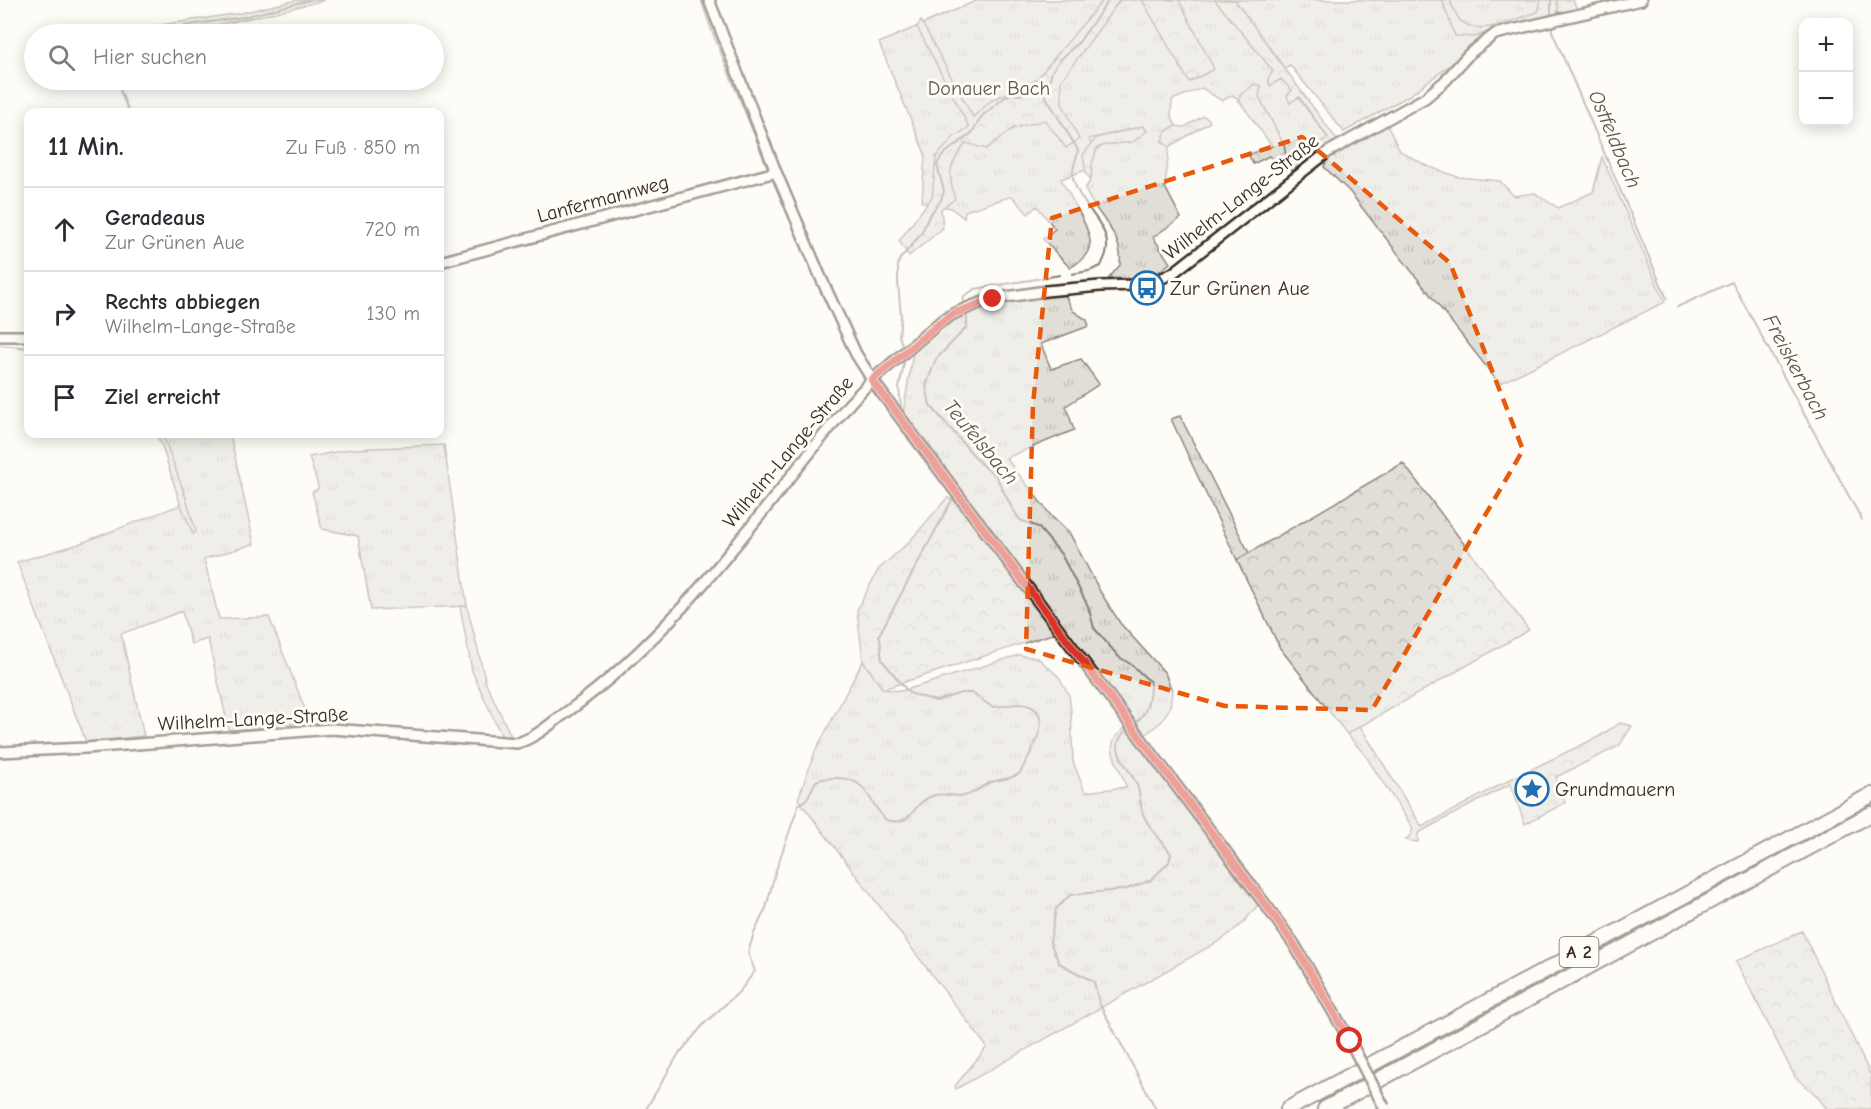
<!DOCTYPE html>
<html lang="de">
<head>
<meta charset="utf-8">
<style>
  body { margin:0; font-family:"Comic Neue",sans-serif; background:#f2f2f3; color:#2b2b33 }
  .controls { position:absolute; right:18px; top:18px; display:grid; overflow:hidden; border-radius:12px; box-shadow:0 3px 15px #0003 }
  .controls button { width:54px; height:54px; display:grid; place-items:center; padding:0; border:0; border-bottom:2px solid #e1e1e2; background:#fff; color:#2b2b33; font:30px sans-serif }
  .stop { position:absolute; width:18px; height:18px; margin:-14px; border:4px solid #d93025; border-radius:50%; background:#fff }
  .stop.end { background:#d93025; border-color:#fff; box-shadow:0 2px 6px #0008 }
  .list { margin:0; padding:0; list-style:none }
  h2 { display:flex; justify-content:space-between; align-items:center; height:78px; margin:0; padding:0 24px; font-size:26px }
  h2 small { font-size:20px; font-weight:400; color:#7c7c81 }
  .list li { display:grid; grid-template-columns:39px 1fr auto; gap:18px; align-items:center; box-sizing:border-box; height:84px; padding:0 24px; border-top:2px solid #e1e1e2 }
  .list b { display:block; font-size:22px; white-space:nowrap }
  .list p { margin:0; font-size:20px; white-space:nowrap; color:#7c7c81 }
  .list em { font-size:20px; font-style:normal; color:#7c7c81 }
  .icon { flex:none; width:33px; height:33px; fill:none; stroke:currentColor; stroke-width:2; stroke-linecap:round; stroke-linejoin:round }
  .map { position:relative; flex:none; width:1871px; height:1109px; overflow:hidden }
  .search { position:absolute; background:#fff; box-shadow:0 3px 15px #0003; left:24px; top:24px; width:420px; height:66px; display:flex; align-items:center; gap:15px; box-sizing:border-box; padding:0 21px; border-radius:33px; color:#7c7c81; font-size:22px }
  .panel { position:absolute; background:#fff; box-shadow:0 3px 15px #0003; left:24px; top:108px; width:420px; height:330px; border-radius:12px }
  .map>svg:first-child { display:block }
  .grass { fill:url(#grass-tufts); stroke:#8e847a; stroke-width:1.5; fill-rule:evenodd }
  .forest { fill:url(#forest-crowns); stroke:#8e847a; stroke-width:1.5 }
  .lines { fill:none; stroke-linecap:round; stroke-linejoin:round }
  .stream { stroke:#887d74; stroke-width:2 }
  .minor-casing { stroke:#3b2a1e; stroke-width:14 }
  .highway-casing { stroke:#3b2a1e; stroke-width:18 }
  .minor { stroke:#fdfcf7; stroke-width:9 }
  .highway { stroke:#fdfcf7; stroke-width:14 }
  .minor-bridge-casing { stroke:#3b2a1e; stroke-width:14; stroke-linecap:butt }
  .minor-bridge { stroke:#fdfcf7; stroke-width:9 }
  .route { stroke:#d93025; stroke-width:8 }
  .marked { fill:none; stroke:#e8590c; stroke-width:4.5; stroke-dasharray:12 8; stroke-linejoin:round }
  .labels { text-anchor:middle; dominant-baseline:central; stroke-width:6; stroke-linejoin:round; paint-order:stroke }
  .shield { fill:#fdfcf7; stroke:#75695f; stroke-width:1.5 }
  .shield-label { font-size:18px; font-weight:bold; fill:#3b2a1e }
  .park-label { font-size:20px; fill:#64574c; stroke:#fdfcf7 }
  .street-label { font-size:20px; fill:#3b2a1e; stroke:#fdfcf7 }
  .poi-label { font-size:20px; fill:#3b2a1e; stroke:#fdfcf7; text-anchor:start }
  .water-label { font-size:21px; font-style:italic; fill:#615349; stroke:#fdfcf7 }
</style>
</head>
<body>
<div class="map">
<svg width="1871" height="1109" viewBox="0 0 1871 1109">
  <defs>
    <pattern id="grass-tufts" width="24" height="20" patternUnits="userSpaceOnUse" patternTransform="scale(1.5)"><rect width="24" height="20" fill="#e1ded7"/><path d="M3 7l-1-3M5 7V3M7 7l1-3M15 17l-1-3M17 17v-4M19 17l1-3" fill="none" stroke="#c2bfb8"/></pattern>
    <pattern id="forest-crowns" width="20" height="18" patternUnits="userSpaceOnUse" patternTransform="scale(1.5)"><rect width="20" height="18" fill="#e1ded7"/><path d="M2 6a3 3 0 1 1 6 0M12 15a3 3 0 1 1 6 0" fill="none" stroke="#c2bfb8"/></pattern>
  </defs>
  <rect width="100%" height="100%" fill="#fdfcf7"/>
  <filter id="ink" filterUnits="userSpaceOnUse"><feTurbulence type="fractalNoise" baseFrequency=".0167" numOctaves="2"/><feDisplacementMap in="SourceGraphic" scale="12" xChannelSelector="R" yChannelSelector="G"/><feConvolveMatrix kernelMatrix="1 2 1 2 8 2 1 2 1" color-interpolation-filters="sRGB"/></filter>
  <g filter="url(#ink)">
    <!-- grass -->
    <path class="grass" d="M701 0H705L714 27 771 165 770 170 762 173 768 169 711 29Z
      M978 0H1152L1189 82 1207 73 1168 0H1573L1577 9 1502 26 1410 95 1344 132 1290 65 1271 75 1270 85 1281 78 1293 91 1290 103 1298 97 1328 138 1312 149 1315 154 1292 171 1287 164 1284 145 1259 97 1240 95V102L1233 95 1222 101 1202 88 1172 100 1171 115 1176 126 1166 131 1162 141 1169 147 1165 187 1181 218 1153 237 1170 263C1149 282 1136 279 1109 278L1120 265C1124 233 1096 216 1085 189L1091 179V168L1061 179C1068 193 1091 229 1090 243 1089 256 1079 262 1070 268L1043 239 1055 229 1037 206 1028 214 1012 196 965 211 964 218 951 208 922 202 925 154 879 43ZM1143 126C1130 156 1105 133 1095 153L1089 139Z
      M1387 125 1400 151 1427 166 1458 177 1500 181 1514 196 1535 193 1558 208 1593 192 1602 157 1665 302 1501 383 1495 378 1349 191 1324 167 1327 160Z
      M1064 293 1073 311 1087 320 1089 326 1041 344 1051 369 1081 359 1099 384 1066 406 1074 430 1006 458 1052 517 1070 534 1101 593 1120 623 1165 673 1172 691 1170 707 1162 721 1145 735 903 413 913 353C928 340 943 325 960 316 991 299 1030 298 1064 293Z
      M1180 416 1249 553 1237 560 1171 419Z
      M162 434H230L254 544 204 559 219 619 269 617 310 722 229 730 208 639 191 644 182 611 121 634 144 736 86 742 17 562 76 545 178 506 180 503 194 534 186 498Z
      M444 445 467 606 371 610 358 536 322 529 312 492 318 489V486L309 457 352 449Z
      M1019 655 1038 658 1059 677 1069 695 1071 711 1073 762 1085 792 1126 787C1121 764 1098 746 1126 727L1258 905 1243 923 1223 939 956 1089 955 1086 987 1047 798 799 815 752 863 661 883 689 902 691Z
      M1360 726 1422 827 1509 780 1510 784 1418 833V842L1406 840 1411 834 1413 828 1365 755 1347 734Z"/>
    <!-- forest -->
    <path class="forest" d="M297 0H325C258 17 188 35 118 34L140 28 241 13Z
      M1103 0H1120L1061 81 1062 103 1079 139 1066 148 1045 120 1014 128 986 149 966 143C949 166 947 172 955 199L941 209 943 228 909 256 899 241 932 197 936 157 954 137 969 127 917 27 921 21 973 117 992 100 1035 81Z
      M1142 0H1179L1214 69 1189 82Z
      M1215 0H1235L1237 3 1337 140 1315 154 1312 149 1328 137 1299 97 1290 103 1287 96 1292 90 1281 79 1270 86 1268 79 1273 71Z
      M1442 0H1450C1453 7 1456 17 1461 21 1480 38 1517 18 1538 12L1541 0H1557L1558 13 1504 27 1474 37 1455 36Z
      M1255 84 1261 86 1259 97 1284 145 1287 164 1283 168 1269 156 1253 164 1248 154 1272 146 1240 102V95Z
      M1203 116 1208 118 1210 122 1169 147 1162 141 1166 131 1176 126 1185 127Z
      M1143 126 1147 131 1133 142 1105 145 1097 148 1092 164 1091 179 1086 174 1083 155 1096 138Z
      M156 434H162L166 443 186 498 196 532 193 534 180 503 162 446Z
      M1403 463 1529 630 1347 734 1280 648 1237 560Z
      M947 498 957 501 1055 633 883 689 863 661 857 610 878 570 910 541Z
      M460 606H467L486 683 511 736 502 737 472 671Z
      M1620 723 1632 726 1619 746 1556 777 1565 803 1525 824 1509 780 1598 737Z
      M1802 931 1871 1076V1109H1827L1815 1094 1795 1077 1736 961Z"/>
    <g class="lines">
      <!-- stream -->
      <path class="stream" d="M1551 0V18
        M1552 24V31L1667 299
        M130 34 243 17 311 0
        M116 80 129 112
        M1043 92 1078 150C1077 160 1071 167 1073 177 1077 203 1109 223 1107 248 1107 254 1103 261 1101 266L1089 271 1072 274
        M963 303 964 296 975 289 1060 275
        M1677 307 1732 282 1862 520
        M967 314V327L936 359 926 386 930 405 982 465 996 476 1012 508 1020 520 1038 527 1061 554 1088 606 1094 628 1119 657 1132 665 1150 682C1150 698 1148 713 1135 723
        M902 344 899 336 901 316 898 283V265L900 259 921 234 929 216 941 200 944 191 937 165 940 159 945 153 972 133 982 116 1005 97 1011 94 1019 95 1043 91 1048 87 1052 71 1059 61 1079 42 1109 0
        M0 345 28 348
        M901 407 899 388 905 358
        M1129 728C1104 747 1128 764 1137 785 1141 795 1139 806 1144 816 1150 830 1163 841 1171 854L1169 862 1151 880 1127 889 1070 895 1056 909 1050 942 1059 963 1094 982 1099 1003 1156 1109
        M646 1109 678 1055 704 1024 740 991 755 971 748 953 754 933 766 908 775 873 799 804C810 799 810 791 816 781 822 778 827 778 834 778 869 777 866 800 886 820 914 828 911 803 932 796 942 792 954 797 964 796 974 794 980 787 989 783 1000 778 1010 781 1020 773 1027 758 1056 717 1030 706 1019 701 1004 707 992 707L972 693H961L936 701 909 693 882 660C880 652 882 644 879 635L953 498 898 425 897 419"/>
      <defs>
        <path id="minor" d="M709 0 776 172 821 278 856 354 875 384 1268 908 1294 944 1350 1041
          M440 262 776 172
          M0 336H28
          M0 752 86 748 332 729 517 743C536 738 551 723 567 712 681 630 761 510 850 403L872 380 939 323 953 314 972 306 993 299 1046 291 1100 286 1138 285 1156 281 1173 273 1328 152 1425 98 1445 81 1469 54 1495 34 1641 0"/>
        <path id="highway" d="M1288 1109 1871 795
          M1325 1109 1871 814"/>
      </defs>
      <!-- minor casing -->
      <use href="#minor" class="minor-casing"/>
      <!-- highway casing -->
      <use href="#highway" class="highway-casing"/>
      <!-- minor -->
      <use href="#minor" class="minor"/>
      <!-- highway -->
      <use href="#highway" class="highway"/>
      <defs>
        <path id="minor-bridge" d="M1350 1041 1384 1107"/>
      </defs>
      <!-- minor-bridge casing -->
      <use href="#minor-bridge" class="minor-bridge-casing"/>
      <!-- minor-bridge -->
      <use href="#minor-bridge" class="minor-bridge"/>
    </g>
  </g>
  <g class="lines" filter="url(#ink)">
    <!-- route -->
    <path class="route" d="M993 299 953 314 939 324 872 380 1268 908 1294 944 1350 1041"/>
  </g>
  <!-- marked area -->
  <path d="M0 0H1871V1109H0ZM1302 137 1450 263 1523 450 1372 710 1225 706 1026 649 1033 404 1052 218Z" fill="#fdfcf7" fill-opacity=".55" fill-rule="evenodd"/>
  <path class="marked" d="M1302 137 1450 263 1523 450 1372 710 1225 706 1026 649 1033 404 1052 218Z"/>
  <!-- icons -->
  <defs>
    <symbol id="bus-ring" viewBox="-11 -11 22 22"><circle r="9.5" fill="#fdfcf7" stroke="#1f6fb2" stroke-width="1.5"/><path d="M-5-6H5V4H4V6H2V4H-2V6H-4V4H-5ZM-3.5-4V0h7V-4ZM-3.5 1.2v1.5H-2V1.2ZM2 1.2v1.5H3.5V1.2Z" fill="#1f6fb2"/></symbol>
    <symbol id="sight-ring" viewBox="-11 -11 22 22"><circle r="9.5" fill="#fdfcf7" stroke="#1f6fb2" stroke-width="1.5"/><path d="M0-6L1.8-2.2L6-1.7L2.9 1.2L3.7 5.4L0 3.3L-3.7 5.4L-2.9 1.2L-6-1.7L-1.8-2.2Z" fill="#1f6fb2"/></symbol>
  </defs>
  <g fill-rule="evenodd">
    <use href="#bus-ring" x="1128" y="269" width="38" height="38"/>
    <use href="#sight-ring" x="1513" y="770" width="38" height="38"/>
  </g>
  <g class="labels">
    <!-- shield labels -->
    <rect class="shield" x="1559.5" y="937" width="39" height="30" rx="4.5"/>
    <g class="shield-label">
      <text x="1579" y="952">A 2</text>
    </g>
    <!-- park labels -->
    <g class="park-label">
      <text x="989" y="88">Donauer Bach</text>
    </g>
    <!-- street labels -->
    <g class="street-label">
      <text transform="translate(1241 197) rotate(-38)">Wilhelm-Lange-Straße</text>
      <text transform="translate(603 199) rotate(-15)">Lanfermannweg</text>
      <text transform="translate(788 452) rotate(-50)">Wilhelm-Lange-Straße</text>
      <text transform="translate(253 719) rotate(-3)">Wilhelm-Lange-Straße</text>
    </g>
    <!-- poi labels -->
    <g class="poi-label">
      <text x="1170" y="288">Zur Grünen Aue</text>
      <text x="1555" y="789">Grundmauern</text>
    </g>
    <!-- water labels -->
    <g class="water-label">
      <text transform="translate(1615 139) rotate(67)">Ostfeldbach</text>
      <text transform="translate(1796 367) rotate(62)">Freiskerbach</text>
      <text transform="translate(981 442) rotate(50)">Teufelsbach</text>
    </g>
  </g>
</svg>
<div class="controls">
<button>+</button>
<button>−</button>
</div>
<div class="stop" style="left:1350px;top:1041px"></div>
<div class="stop end" style="left:993px;top:299px"></div>
<div class="search"><svg class="icon" aria-label="search" viewBox="0 0 24 24"><circle cx="10" cy="10" r="6"/><path d="M15 15l6 6"/></svg>Hier suchen</div>
<section class="panel">
<h2>11 Min.<small>Zu Fuß · 850 m</small></h2>
<ul class="list">
<li><svg class="icon" aria-label="ahead" viewBox="0 0 24 24"><path d="M12 20V5M6 11l6-6 6 6"/></svg><div><b>Geradeaus</b><p>Zur Grünen Aue</p></div><em>720 m</em></li>
<li><svg class="icon" aria-label="right" viewBox="0 0 24 24"><path d="M7 20v-9h11M14 6l5 5-5 5"/></svg><div><b>Rechts abbiegen</b><p>Wilhelm-Lange-Straße</p></div><em>130 m</em></li>
<li><svg class="icon" aria-label="arrive" viewBox="0 0 24 24"><path d="M6 21V4h12l-3 4 3 4H6"/></svg><div><b>Ziel erreicht</b></div></li>
</ul>
</section>
</div>
</body>
</html>
